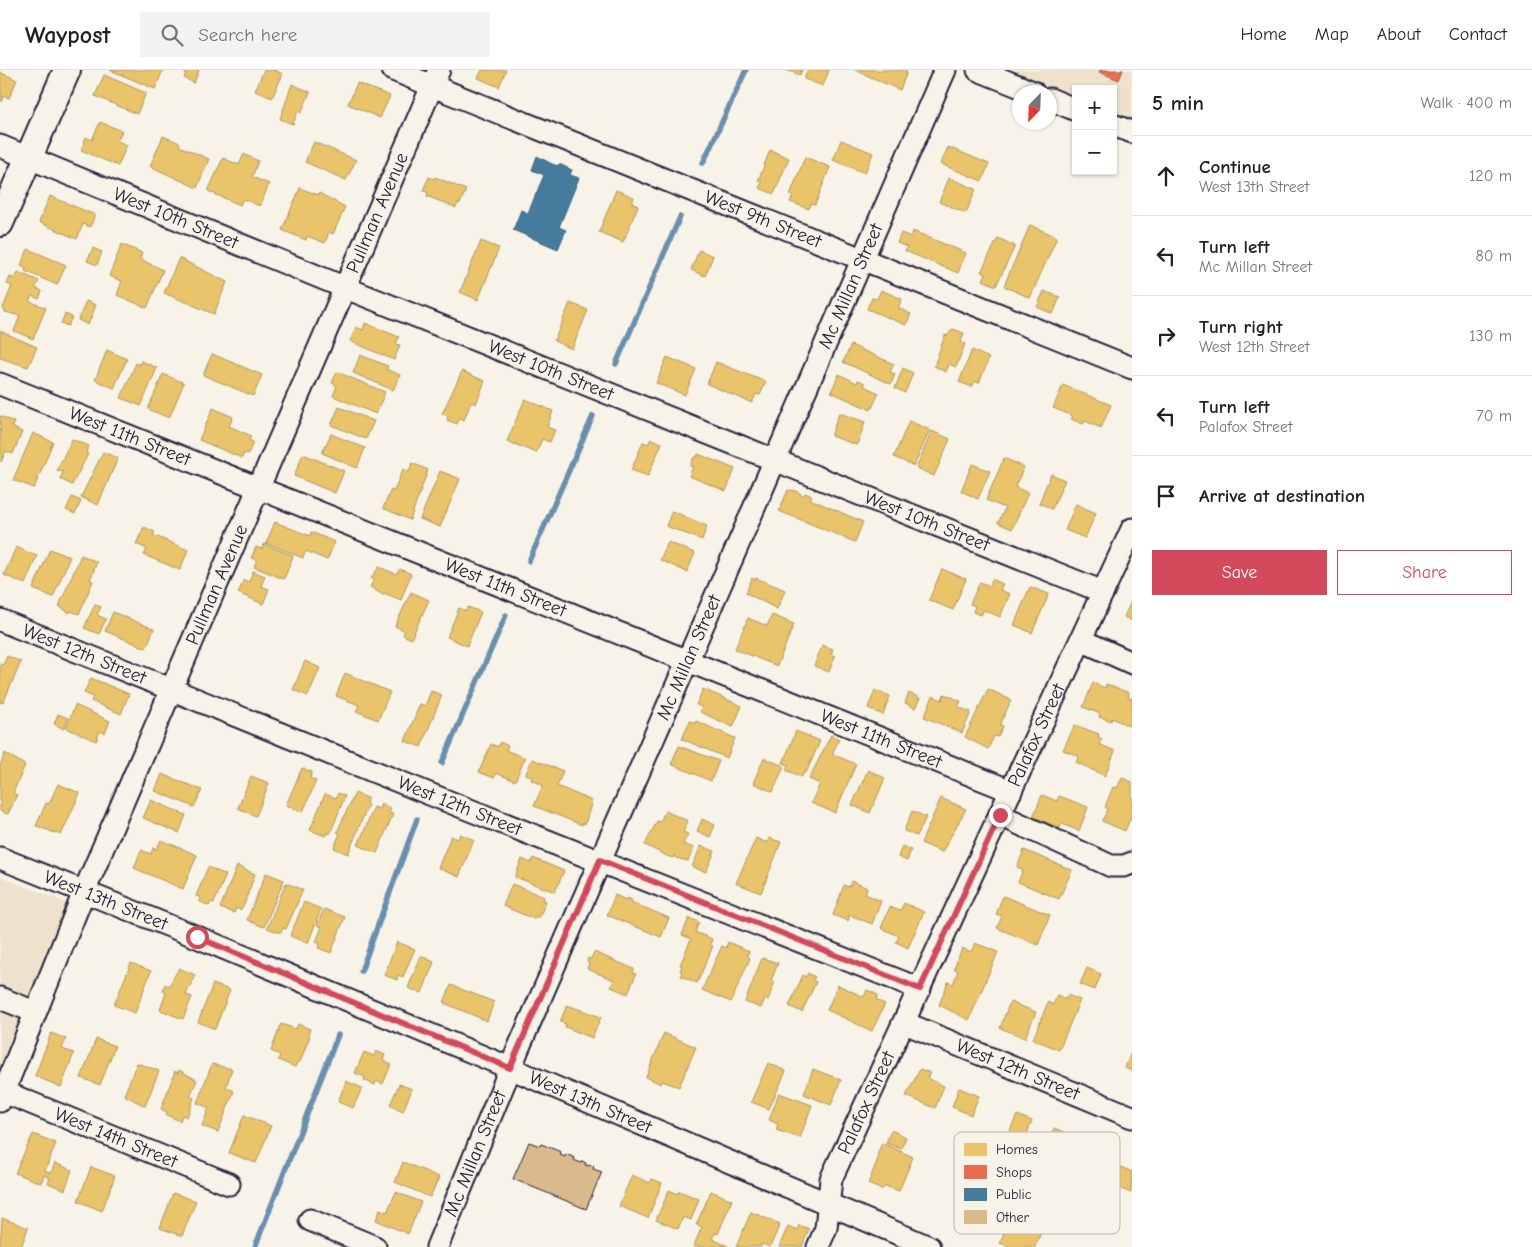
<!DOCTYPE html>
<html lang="en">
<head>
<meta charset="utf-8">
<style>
  body { margin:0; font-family:"Comic Neue",sans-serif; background:#f2f2f2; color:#222 }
  .controls { position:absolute; right:15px; top:15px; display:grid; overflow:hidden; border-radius:0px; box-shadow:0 1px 4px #0004 }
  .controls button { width:45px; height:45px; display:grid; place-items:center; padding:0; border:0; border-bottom:1px solid #e0e0e0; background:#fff; color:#222; font:25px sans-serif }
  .compass { position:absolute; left:1012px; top:15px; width:45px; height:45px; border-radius:50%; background:#fff; box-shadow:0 1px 4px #0004; rotate:203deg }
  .stop { position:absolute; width:15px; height:15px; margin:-11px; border:4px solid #d1495b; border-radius:50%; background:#fff }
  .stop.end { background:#d1495b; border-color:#fff; box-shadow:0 1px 5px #0008 }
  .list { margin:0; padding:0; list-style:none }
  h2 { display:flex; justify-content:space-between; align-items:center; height:65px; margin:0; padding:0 20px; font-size:21px }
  h2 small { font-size:16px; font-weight:400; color:#767676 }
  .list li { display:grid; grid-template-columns:32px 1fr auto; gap:15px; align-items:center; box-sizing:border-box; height:80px; padding:0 20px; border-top:1px solid #e0e0e0 }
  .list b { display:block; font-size:19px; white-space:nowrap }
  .list p { margin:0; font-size:16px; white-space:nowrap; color:#767676 }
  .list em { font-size:16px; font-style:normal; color:#767676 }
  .actions { display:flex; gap:10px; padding:15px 20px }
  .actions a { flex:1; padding:11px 0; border:1px solid #d1495b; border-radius:0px; text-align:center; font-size:18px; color:#d1495b }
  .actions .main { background:#d1495b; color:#fff }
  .icon { flex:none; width:28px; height:28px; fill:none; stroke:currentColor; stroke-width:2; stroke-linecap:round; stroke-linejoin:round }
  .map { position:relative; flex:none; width:1132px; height:1177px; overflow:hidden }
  header { display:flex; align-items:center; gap:30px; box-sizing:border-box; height:70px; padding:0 25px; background:#fff; border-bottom:1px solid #e0e0e0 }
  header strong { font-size:24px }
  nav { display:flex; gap:28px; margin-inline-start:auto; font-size:18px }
  .search { width:350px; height:45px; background:#f2f2f2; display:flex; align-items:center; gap:12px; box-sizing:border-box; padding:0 18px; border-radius:0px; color:#767676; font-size:19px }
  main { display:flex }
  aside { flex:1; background:#fff }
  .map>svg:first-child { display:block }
  .built { fill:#eee2cc }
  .homes { fill:#e9c46a; stroke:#ad935c }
  .shops { fill:#e76f51; stroke:#ac584a }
  .public { fill:#457b9d; stroke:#3a6080 }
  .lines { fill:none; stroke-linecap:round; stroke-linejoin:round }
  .stream { stroke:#6a8fae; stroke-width:5.5 }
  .building { fill:#d9ba8c; stroke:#22223b }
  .minor-casing { stroke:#22223b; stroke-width:25 }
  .major-casing { stroke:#22223b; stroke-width:30 }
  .minor { stroke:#f7f3e8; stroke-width:21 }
  .major { stroke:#f7f3e8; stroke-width:26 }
  .route { stroke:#d1495b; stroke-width:6 }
  .labels { text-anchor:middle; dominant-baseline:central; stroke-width:5; stroke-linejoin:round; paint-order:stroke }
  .street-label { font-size:19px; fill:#22223b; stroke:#f7f3e8 }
  .key { fill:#f7f3e8; stroke:#b7b4b4; stroke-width:1 }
  .key-label { font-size:14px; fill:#22223b }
</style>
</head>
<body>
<header>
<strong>Waypost</strong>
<div class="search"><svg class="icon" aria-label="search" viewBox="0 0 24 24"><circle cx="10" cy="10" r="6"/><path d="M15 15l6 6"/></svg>Search here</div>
<nav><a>Home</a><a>Map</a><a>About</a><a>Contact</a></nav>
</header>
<main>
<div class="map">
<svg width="1132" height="1177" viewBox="0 0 1132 1177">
  <rect width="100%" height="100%" fill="#f7f3e8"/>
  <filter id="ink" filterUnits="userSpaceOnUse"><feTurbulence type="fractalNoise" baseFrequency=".02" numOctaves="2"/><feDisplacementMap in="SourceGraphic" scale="10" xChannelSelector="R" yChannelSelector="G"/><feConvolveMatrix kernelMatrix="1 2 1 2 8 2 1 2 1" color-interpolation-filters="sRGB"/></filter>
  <g filter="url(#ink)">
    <!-- built -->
    <path class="built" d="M1002 0H1132V53L1113 46V19H1076V30Z
      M0 806 69 834 0 1006Z"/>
    <!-- homes -->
    <path class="homes" d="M110 0H163L155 19Z
      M187 0H199L194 13 184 8Z
      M264 0H274L283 4 272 28 255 21Z
      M482 0H506L499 17 478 8Z
      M786 0H802L800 5Z
      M808 0H829L823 16 804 9Z
      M855 0H904L907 2 900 20Z
      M0 2 17 10 9 28 4 26 2 32Z
      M104 5 146 23 137 44 95 26Z
      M357 13 390 26 380 48 348 34Z
      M292 14 310 22 301 43 298 41 293 54 280 49Z
      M100 52 122 61 117 71 127 75 118 96 81 80 86 67 92 70Z
      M163 66 180 73 179 76 209 89 197 118 150 96Z
      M841 70 873 83 865 103 833 90Z
      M314 72 356 90 346 110 305 92Z
      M948 77 989 94 982 111 941 94Z
      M770 80 789 88 774 124 759 118 762 112 758 111Z
      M244 84 258 91 252 107 269 114 260 136 243 129 240 135 208 121 223 88 239 95Z
      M805 87 830 97 815 135 811 134 809 139 790 132 793 126 790 125Z
      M429 107 434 109 435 107 466 120 460 134 458 133 456 138 427 126 428 123 423 120Z
      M949 108 976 119 966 143 939 132Z
      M300 118 318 125 319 123 345 137 333 164 329 162 325 173 307 166 306 170 282 160Z
      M616 120 634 127 632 133 638 136 623 172 599 162Z
      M50 126 95 145 90 157 83 154 77 169 39 152Z
      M1030 155 1057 167 1030 228 1004 216Z
      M913 161 966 183 958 203 905 181 907 177 897 173 901 163 911 167Z
      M998 168 1015 176 996 216 983 210 986 204 981 202Z
      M481 171 499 178 478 230 460 222Z
      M122 174 142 183 140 189 163 200 147 238 117 225 122 211 109 206Z
      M93 178 102 182 97 195 87 191Z
      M28 179 66 195 57 215 25 201 26 198 21 195Z
      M699 180 713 186 705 206 691 200Z
      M179 188 227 212 214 244 164 223Z
      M18 202 39 211 35 218 42 221 39 229 32 226 29 231 46 238 33 269 14 261 20 246 5 242 3 238 12 216 7 214 10 207 15 209Z
      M881 220 902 229 898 238 911 244 906 255 867 239 872 228 877 229Z
      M1044 221 1060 227 1053 244 1037 237Z
      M86 231 96 235 88 255 78 250Z
      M570 233 588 240 572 279 554 271Z
      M65 244 72 247 68 256 61 253Z
      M365 253 399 267 396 274 400 275 394 290 350 271 356 257 363 260Z
      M953 259 964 263 961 272 965 274 956 297 949 294 946 302 934 296 945 265 947 266Z
      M0 261 37 277 28 297 0 288Z
      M851 275 894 294 890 302 895 304 891 314 843 292Z
      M107 280 127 289 114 318 95 310Z
      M972 280 989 288 979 313 975 311 972 317 959 312Z
      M212 284 262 305 253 326 203 305Z
      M360 285 388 296 386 299 400 305 393 320 353 303Z
      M667 287 696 299 685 325 656 313Z
      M141 291 157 298 141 336 121 328 136 293 140 295Z
      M716 292 766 312 760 325 756 324 752 333 707 314Z
      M903 298 913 303 905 323 895 318Z
      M462 301 485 311 476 334 471 332 464 350 459 348 457 354 447 350 448 346 442 344Z
      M337 302 385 322 376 344 333 326 337 316 332 313Z
      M163 304 184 313 169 348 148 339Z
      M839 304 857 313 858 310 865 313 864 316 879 323 871 340 831 322Z
      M1063 315 1111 335 1101 358 1085 351 1083 354 1071 349 1073 346 1053 338Z
      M525 329 553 341 547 357 555 360 550 372 542 369 536 383 507 371Z
      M339 337 374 351 366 369 331 355Z
      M213 338 233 347 229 356 251 366 249 370 253 372 248 384 244 383 242 388 199 370Z
      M839 343 865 352 857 375 831 366Z
      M0 346 14 352 12 357 22 362 13 384 6 381 1 392Z
      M909 351 930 360 914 396 894 387Z
      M932 361 950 369 934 406 916 398Z
      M33 363 53 372 34 418 13 410Z
      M331 364 365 378 357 398 322 383Z
      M72 369 89 376 86 383 88 384 72 415 60 409 63 402 57 400Z
      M651 369 662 373 648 406 631 400 643 372 648 374Z
      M103 382 118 388 98 435 81 427Z
      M303 384 344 401 335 423 294 406Z
      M698 384 735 399 726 421 689 406 693 397 690 396 694 387H697Z
      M1004 388 1024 397 1015 417 1028 423 1012 459 998 453 1005 438 986 430Z
      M412 393 428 400 410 450 383 438 391 420 394 421 403 399 409 402Z
      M972 394 990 401 978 429 961 421Z
      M440 401 460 409 440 457 420 449Z
      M1051 404 1065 410 1052 439 1039 433Z
      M788 420 797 421 803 426 805 423 812 426 810 429 863 452 855 472 779 441Z
      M72 427 81 431 75 444 66 440Z
      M1076 434 1096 443 1085 468 1065 460Z
      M672 441 707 456 702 470 666 456Z
      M275 452 310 466 311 462 335 472 327 490 306 481 303 488 266 473Z
      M144 457 155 462 153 465 188 480 180 500 144 485 147 479 136 474Z
      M668 472 695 483 687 502 660 490Z
      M264 474 293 486 284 509 254 497 257 490 251 488 256 477 262 479Z
      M16 477 37 486 25 514 4 505Z
      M50 479 70 487 53 527 33 519Z
      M81 485 97 492 90 510 93 511 79 544 70 541 69 543 59 536Z
      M379 497 396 504 400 499 411 504 401 530 384 523 383 525 370 517 374 510 371 508Z
      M942 499 966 509 953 540 929 530Z
      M253 501 265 506 261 516 269 519 263 534 238 523 244 510 249 512Z
      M752 508 755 510 756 508 785 520 777 539 746 523Z
      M992 509 1003 514 1000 520 1010 524 1000 547 984 540 981 545 973 542 975 536 970 534 980 512 990 516Z
      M1030 517 1049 524 1032 563 1014 555Z
      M411 522 429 530 411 569 403 565 405 561 395 556Z
      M1132 529V551L1124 547Z
      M95 534 101 537 97 545 106 549 99 564 84 558Z
      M468 537 481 542 467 576 447 567 459 538 466 541Z
      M113 542 154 559 146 578 105 561Z
      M772 545 794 554 777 596 735 579 748 548 767 556Z
      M822 575 833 579 831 584 835 586 829 602 814 596Z
      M7 586 21 592 3 633 0 632V594L3 595Z
      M305 591 320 598 308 626 293 620Z
      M345 603 390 622 378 650 356 641 359 635 336 626Z
      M91 608 129 624 121 644 91 631 93 627 84 623Z
      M1093 613 1105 618 1106 614 1129 623 1128 627 1132 629V650L1129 656 1112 648 1111 651 1099 647 1100 644 1083 637Z
      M703 619 742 636 733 657 700 642 702 637 696 635Z
      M988 619 1011 630 1000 655 1003 656 998 667 994 666 988 679 965 667Z
      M875 620 890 626 883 645 868 638Z
      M431 621 442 625 421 677 405 671 420 634 425 636Z
      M909 623 920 628 915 638 905 633Z
      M944 624 961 631 958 637 971 642 962 663 924 647 933 626 942 630Z
      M75 635 110 651 105 663 100 661 96 671 66 658Z
      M58 644 68 648 64 659 54 654Z
      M690 651 695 653 696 651 735 668 727 688 682 669Z
      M1075 655 1099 664 1098 667 1102 669 1099 674 1115 681 1105 706 1076 692 1079 686 1063 680Z
      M796 661 820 671 806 703 804 702 802 707 786 700 788 695 783 693Z
      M831 665 839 669 832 684 856 694 835 743 811 733 820 714 809 709Z
      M500 672 508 676 506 680 525 688 515 711 496 703 494 708 479 702 491 674 498 677Z
      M679 676 719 691 711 711 671 694Z
      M5 683 25 695 13 723 17 725 8 744 0 741V696Z
      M764 688 784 696 773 722 753 713Z
      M532 689 563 701 557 716 592 731 585 754 582 753V755L534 736 543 715 531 710 532 707 526 704Z
      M302 698 312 702 310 708 316 711 303 742 286 735Z
      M868 700 885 708 870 743 852 735Z
      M162 704 202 720 194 737 155 721Z
      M251 706 269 713 256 746 238 738Z
      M1122 708 1132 712V744L1125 761 1102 751 1108 739 1105 737 1113 717 1117 718Z
      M58 714 80 723 61 765 36 756 46 733 49 734Z
      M338 723 345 726 330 764 327 762 325 766 310 760 325 724 336 728Z
      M355 723 368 728 366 733 368 735 348 784 334 778 340 763 337 762Z
      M1042 725 1057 731 1059 726 1088 737 1079 761 1062 754 1060 758 1033 747Z
      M941 728 966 739 942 782 921 773Z
      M151 730 186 745 179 763 143 748Z
      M381 734 391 738 389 743 393 744 377 783 358 775 374 737 379 739Z
      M665 741 688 751 683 762 688 764 683 774 694 778 688 791 676 788 674 785V788L669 787 645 775 657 751 660 752Z
      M912 741 926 747 917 766 904 761Z
      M702 749 715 755 710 767 697 761Z
      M460 764 474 770 459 807 438 798 451 766 458 769Z
      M756 768 767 773 769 768 781 772 761 823 736 813Z
      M161 770 197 785 183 819 134 798 141 780 151 784 153 778 157 779Z
      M701 776 715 781 706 802 692 797Z
      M902 776 911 780 907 791 898 787Z
      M1024 780 1072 800 1059 829 1018 812 1023 800 1017 797Z
      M533 788 564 801 555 822 515 807 522 789 531 793Z
      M237 796 255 804 244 835 240 840 236 838 234 843 220 838Z
      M208 797 226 805 214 833 211 832 209 836 199 831 200 827 196 826Z
      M266 803 284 810 264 857 247 850Z
      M852 811 867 818 865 824 881 831 872 854 850 845 848 851 833 845 844 815 849 817Z
      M286 813 303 820 286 859 283 858 281 862H278L267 858Z
      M512 814 544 827 543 830 546 831 539 848 536 846 534 849 503 836Z
      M615 825 626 830 627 828 632 830 631 832 669 848 661 867 607 845Z
      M1003 826 1050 845 1038 875 997 858 1002 846 996 844Z
      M304 832 321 839 308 873 290 866Z
      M904 833 924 842 908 878 896 872 899 866 881 858 890 837 900 841Z
      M324 839 345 847 331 883 318 878 320 873 316 872 322 857 317 855Z
      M689 848 699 852 695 862 712 869 710 875 713 876 697 913 681 906 682 902 680 901 682 896 680 895 691 869 682 865Z
      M397 872 415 879 403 907 398 905 397 910 384 905Z
      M728 872 749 881 747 886 750 888 731 932 702 920 722 876 726 878Z
      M975 873 998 882 969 950 939 935 948 912 953 914 958 901 954 899 962 878 971 882Z
      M594 882 634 899 633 903 636 904 628 924 611 917 614 910 587 899 589 893 587 892 588 888 591 889Z
      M421 886 434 892 422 923 408 918Z
      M762 888 778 893 771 911 775 912 768 930 765 929 761 938 745 932Z
      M131 893 151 901 135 943 114 935Z
      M179 898 195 905 186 925 192 927 183 949 160 940 166 923 163 921 165 914 169 916Z
      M1087 898 1101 904 1095 920 1080 914Z
      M808 903 815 907 813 910 816 912 802 942 789 936 803 905 806 907Z
      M213 914 230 920 215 959 198 952Z
      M451 915 494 932 487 951 444 933Z
      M838 915 864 927 867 920 878 925 876 930 885 934 872 961 827 940Z
      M1057 925 1066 929 1068 925 1080 930 1059 980 1033 969 1048 932 1053 935Z
      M1010 932 1036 942 1025 968 1000 958Z
      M567 935 601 947 592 968 565 957 566 954 560 952Z
      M281 954 296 959 298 954 310 959 308 965 310 966 300 992 298 991 295 997 278 990 280 985 271 981Z
      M51 963 66 969 62 979 74 983 61 1017 35 1006Z
      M664 963 696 977 679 1017 662 1011 661 1014 646 1007Z
      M96 969 115 976 100 1015 81 1008Z
      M1132 980V1001L1125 998Z
      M376 981 385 985 383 990 391 994 383 1014 376 1011 375 1015 364 1010 365 1007 355 1003 364 982 374 986Z
      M137 993 159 1001 145 1036 124 1025Z
      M768 993 786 1001 769 1039 751 1032Z
      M212 994 232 999 226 1017 234 1021 218 1062 202 1056 209 1038 197 1033Z
      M813 999 841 1010 831 1035 804 1024Z
      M920 999 930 1003 927 1008 944 1016 935 1038 906 1026Z
      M179 1000 197 1010 190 1026 194 1028 187 1047 182 1045 180 1051 166 1045 167 1042 161 1039 175 1001 178 1003Z
      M346 1011 362 1018 353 1038 338 1032Z
      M399 1014 412 1019 403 1041 390 1035Z
      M959 1018 979 1026 971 1045 952 1037Z
      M779 1023 812 1035 800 1068 776 1060 778 1054 769 1050Z
      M244 1045 271 1056 256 1093 229 1083Z
      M1017 1045 1032 1051 1024 1071 1008 1065Z
      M1054 1058 1083 1070 1072 1098 1043 1086Z
      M891 1060 906 1067 901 1079 886 1073Z
      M33 1064 56 1073 45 1101 51 1103 55 1093 72 1100 65 1120 48 1113 50 1108 44 1105 41 1113 15 1103Z
      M882 1073 913 1087 899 1121 885 1116 883 1119H880L868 1114 879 1086 877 1085Z
      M403 1092 439 1107 430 1127 395 1112Z
      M91 1097 115 1106 102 1141 78 1131Z
      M1121 1097 1132 1102 1131 1123 1114 1116Z
      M632 1105 650 1113 652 1109 662 1113 648 1148 619 1136Z
      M669 1120 678 1124 679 1121 699 1129 691 1150 683 1147 678 1159 656 1150Z
      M711 1121 732 1130 718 1164 715 1163 712 1169 728 1176 693 1177 702 1157 696 1155Z
      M396 1122 421 1132 408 1164 376 1150 380 1139 387 1142Z
      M173 1123 196 1131 182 1166 160 1158Z
      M1012 1141 1044 1155 1035 1177H1010L1000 1173Z
      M751 1142 780 1154 770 1177 762 1174 761 1177H736Z
      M2 1148 28 1158 21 1177H0Z
      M799 1155 809 1159 802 1177H779L788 1156 797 1160Z"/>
    <!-- shops -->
    <path class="shops" d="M1100 0H1123L1119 10 1099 2Z"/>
    <!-- public -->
    <path class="public" d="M537 86 552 94 558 96 559 94 572 100 570 105 579 108 559 157 566 160 558 179 513 160 521 140 528 143 544 105 532 100Z"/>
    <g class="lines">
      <!-- stream -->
      <path class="stream" d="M703 93 746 0
        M616 294 680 147
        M529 491 593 346
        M442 693 506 545
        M361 901 417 749
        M255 1177 338 965"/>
    </g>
    <!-- building -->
    <path class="building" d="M529 1072 540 1076 541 1074 561 1082 560 1085 565 1087 566 1084 575 1088 574 1090 581 1093 582 1091 586 1093 585 1095 594 1096 593 1099 602 1102 586 1139 513 1109Z"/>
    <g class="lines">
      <defs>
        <g id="minor">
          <path id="s1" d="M393 0 1132 298"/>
          <path d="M978 0 1033 22"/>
          <path d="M1050 29 1076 40"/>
          <path d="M1113 55 1132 62"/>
          <path id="s2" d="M0 76 346 218 1103 522"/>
          <path id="s3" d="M0 314 1011 721"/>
          <path id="s4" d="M0 550 427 723 920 919"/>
          <path d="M1081 570 1132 593"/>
          <path d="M1000 745 1111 796H1124L1132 793"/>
          <path id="s5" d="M0 788 197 867 510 998 929 1177"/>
          <path d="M0 928 35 942"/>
          <path id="s6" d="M905 953 1132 1047"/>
          <path id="s7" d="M4 1022 229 1114"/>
          <path id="s8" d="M0 1031 84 822 439 0"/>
          <path d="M310 1150 375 1177"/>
          <path id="s9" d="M437 1177 519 977 945 0"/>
          <path id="s10" d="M818 1177 826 1158 831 1109 1132 459"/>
        </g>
        <path id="major" d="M0 153 67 0"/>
      </defs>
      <!-- minor casing -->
      <use href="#minor" class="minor-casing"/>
      <!-- major casing -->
      <use href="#major" class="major-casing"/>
      <!-- minor -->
      <use href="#minor" class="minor"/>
      <!-- major -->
      <use href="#major" class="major"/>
    </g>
  </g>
  <g class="lines" filter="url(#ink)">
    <!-- route -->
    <path class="route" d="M197 867 510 998 600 790 920 919 1000 745"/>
  </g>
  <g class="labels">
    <!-- street labels -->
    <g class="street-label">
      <text stroke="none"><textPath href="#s8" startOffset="965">Pullman Avenue</textPath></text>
      <text stroke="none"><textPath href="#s2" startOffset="190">West 10th Street</textPath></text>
      <text stroke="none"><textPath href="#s1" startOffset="399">West 9th Street</textPath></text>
      <text stroke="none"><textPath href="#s9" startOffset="1046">Mc Millan Street</textPath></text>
      <text stroke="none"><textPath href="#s2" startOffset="595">West 10th Street</textPath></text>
      <text stroke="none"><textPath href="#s3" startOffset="140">West 11th Street</textPath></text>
      <text stroke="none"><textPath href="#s2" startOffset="1000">West 10th Street</textPath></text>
      <text stroke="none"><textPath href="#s8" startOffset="560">Pullman Avenue</textPath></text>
      <text stroke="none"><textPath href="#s3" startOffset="545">West 11th Street</textPath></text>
      <text stroke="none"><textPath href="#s4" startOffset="91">West 12th Street</textPath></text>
      <text stroke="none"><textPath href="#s9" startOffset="641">Mc Millan Street</textPath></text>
      <text stroke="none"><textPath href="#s10" startOffset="559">Palafox Street</textPath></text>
      <text stroke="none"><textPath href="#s3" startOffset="950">West 11th Street</textPath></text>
      <text stroke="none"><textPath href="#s4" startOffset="496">West 12th Street</textPath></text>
      <text stroke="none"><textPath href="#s5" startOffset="114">West 13th Street</textPath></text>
      <text stroke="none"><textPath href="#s6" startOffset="122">West 12th Street</textPath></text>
      <text stroke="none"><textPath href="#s5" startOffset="639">West 13th Street</textPath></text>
      <text stroke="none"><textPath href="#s10" startOffset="154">Palafox Street</textPath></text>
      <text stroke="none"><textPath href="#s7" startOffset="121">West 14th Street</textPath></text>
      <text stroke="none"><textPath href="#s9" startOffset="101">Mc Millan Street</textPath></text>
    </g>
  </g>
  <!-- legend -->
  <rect x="954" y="1062" width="166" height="102" rx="8" class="key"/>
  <rect x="964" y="1073" width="23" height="13" fill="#e9c46a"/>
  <rect x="964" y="1095" width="23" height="14" fill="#e76f51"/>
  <rect x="964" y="1118" width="23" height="13" fill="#457b9d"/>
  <rect x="964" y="1140" width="23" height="14" fill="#d9ba8c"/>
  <g class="key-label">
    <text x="996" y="1084">Homes</text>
    <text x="996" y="1107">Shops</text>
    <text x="996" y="1129">Public</text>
    <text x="996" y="1152">Other</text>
  </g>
</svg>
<div class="controls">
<button>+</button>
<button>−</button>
</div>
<svg class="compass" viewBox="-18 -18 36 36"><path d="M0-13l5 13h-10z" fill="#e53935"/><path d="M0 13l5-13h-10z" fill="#767676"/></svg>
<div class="stop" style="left:197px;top:867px"></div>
<div class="stop end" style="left:1000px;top:745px"></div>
</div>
<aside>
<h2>5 min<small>Walk · 400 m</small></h2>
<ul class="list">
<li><svg class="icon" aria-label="ahead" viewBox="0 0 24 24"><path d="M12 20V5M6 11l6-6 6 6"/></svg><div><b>Continue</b><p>West 13th Street</p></div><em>120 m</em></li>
<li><svg class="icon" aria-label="left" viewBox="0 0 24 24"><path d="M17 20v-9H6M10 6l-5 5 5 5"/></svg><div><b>Turn left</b><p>Mc Millan Street</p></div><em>80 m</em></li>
<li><svg class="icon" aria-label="right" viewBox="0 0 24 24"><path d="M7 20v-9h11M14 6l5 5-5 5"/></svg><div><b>Turn right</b><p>West 12th Street</p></div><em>130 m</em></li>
<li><svg class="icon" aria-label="left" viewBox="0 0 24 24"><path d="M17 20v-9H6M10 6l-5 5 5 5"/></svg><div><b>Turn left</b><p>Palafox Street</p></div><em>70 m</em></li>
<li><svg class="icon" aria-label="arrive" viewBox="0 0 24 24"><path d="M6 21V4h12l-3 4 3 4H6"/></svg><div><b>Arrive at destination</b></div></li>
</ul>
<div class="actions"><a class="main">Save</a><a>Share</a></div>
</aside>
</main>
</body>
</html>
